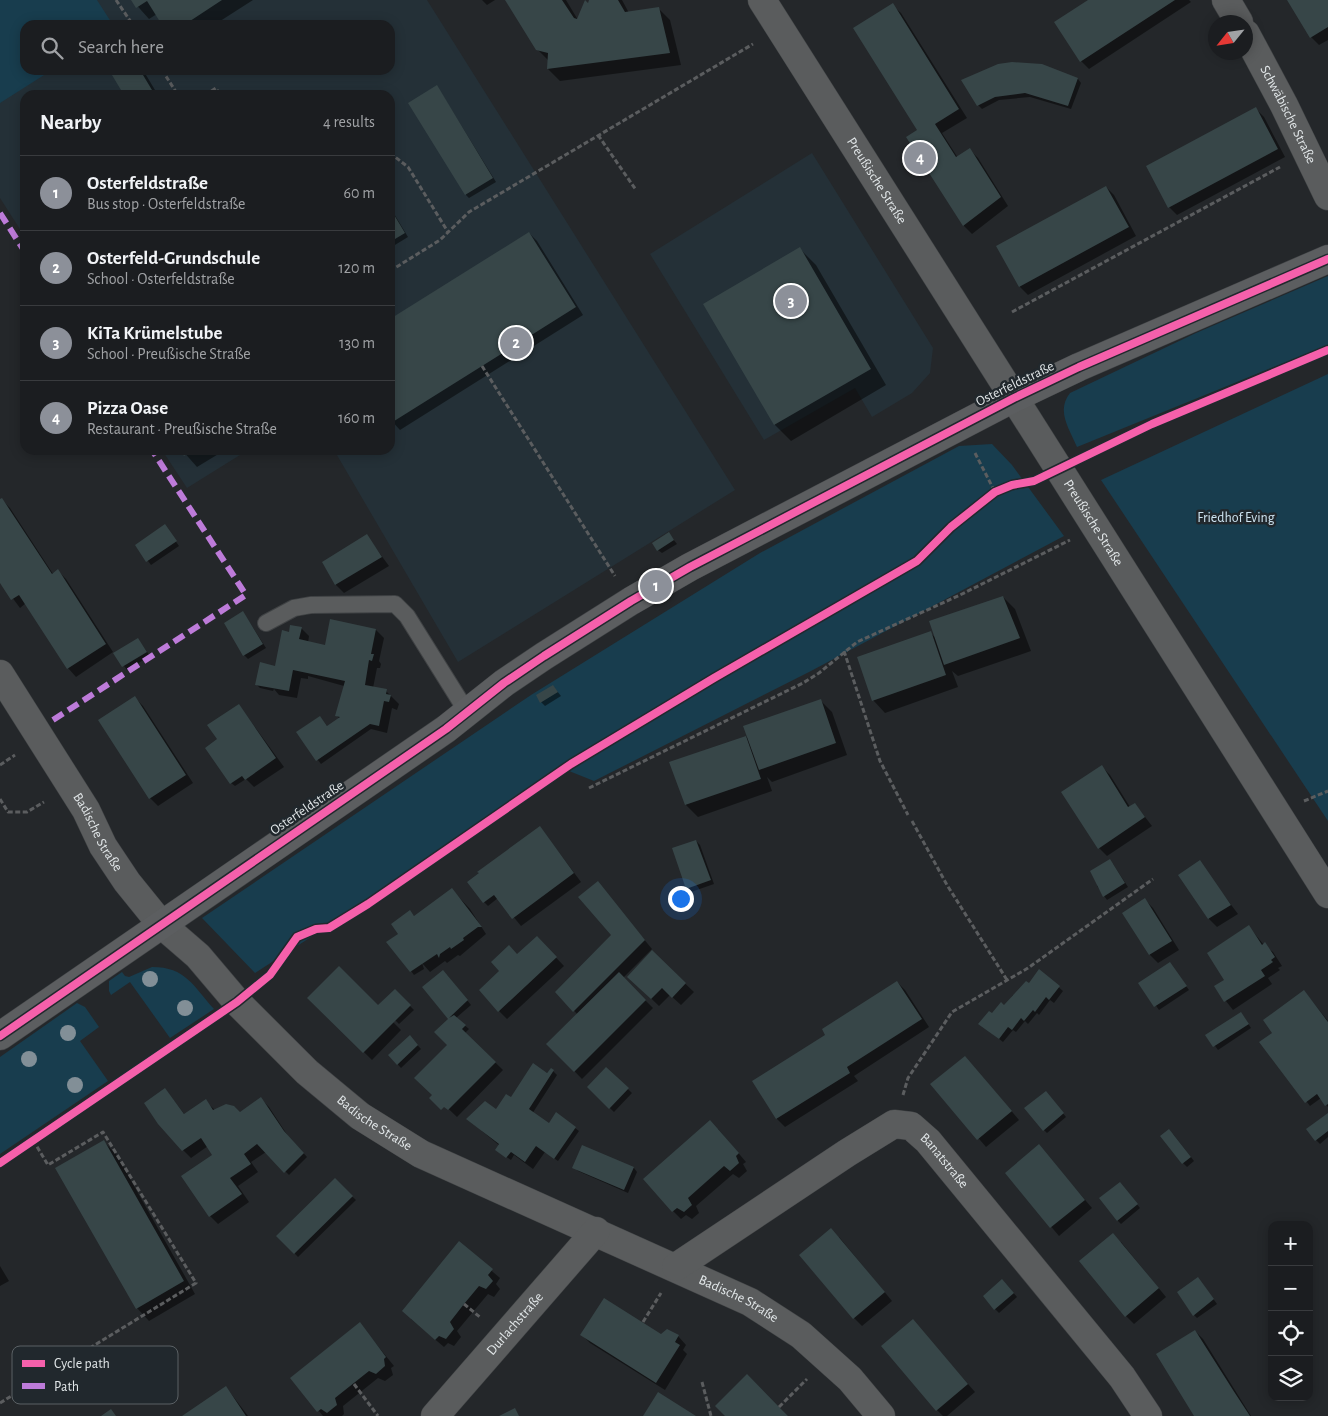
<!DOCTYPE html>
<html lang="en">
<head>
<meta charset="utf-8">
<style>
  body { margin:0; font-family:"Alegreya Sans",sans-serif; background:#242629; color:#f1f3f6 }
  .controls { position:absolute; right:15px; bottom:15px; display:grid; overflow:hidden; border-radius:10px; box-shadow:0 2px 12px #0003 }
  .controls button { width:45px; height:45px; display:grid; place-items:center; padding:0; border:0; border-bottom:1px solid #393b3e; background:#1b1d20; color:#f1f3f6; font:25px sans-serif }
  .compass { position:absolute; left:1208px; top:15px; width:45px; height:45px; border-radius:50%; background:#1b1d20; box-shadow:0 2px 12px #0003; rotate:240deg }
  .you { position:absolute; left:680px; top:898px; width:18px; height:18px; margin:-12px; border:4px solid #fff; border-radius:50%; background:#1a73e8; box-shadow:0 0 0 8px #1a73e833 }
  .badge { display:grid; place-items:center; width:32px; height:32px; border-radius:50%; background:#8c9099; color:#fff; font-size:16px; font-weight:700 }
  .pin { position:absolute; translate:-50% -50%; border:2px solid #fff; box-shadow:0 1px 5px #0006 }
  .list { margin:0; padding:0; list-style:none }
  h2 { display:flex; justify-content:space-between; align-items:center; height:65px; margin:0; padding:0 20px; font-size:21px }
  h2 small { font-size:16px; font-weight:400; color:#a0a2a5 }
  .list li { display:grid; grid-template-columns:32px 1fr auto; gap:15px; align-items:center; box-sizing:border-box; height:75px; padding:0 20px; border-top:1px solid #393b3e }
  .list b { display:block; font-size:19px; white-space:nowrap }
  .list p { margin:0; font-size:16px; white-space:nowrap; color:#a0a2a5 }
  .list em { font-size:16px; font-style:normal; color:#a0a2a5 }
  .icon { flex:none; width:28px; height:28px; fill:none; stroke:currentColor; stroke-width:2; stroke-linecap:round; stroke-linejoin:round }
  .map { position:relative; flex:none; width:1328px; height:1416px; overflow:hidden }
  .search { position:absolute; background:#1b1d20; box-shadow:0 2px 12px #0003; left:20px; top:20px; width:375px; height:55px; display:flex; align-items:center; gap:12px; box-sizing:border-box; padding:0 18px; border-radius:15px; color:#a0a2a5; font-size:19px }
  .panel { position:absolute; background:#1b1d20; box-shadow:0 2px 12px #0003; left:20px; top:90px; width:375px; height:365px; border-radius:15px }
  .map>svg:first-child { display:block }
  .built { fill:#243037; fill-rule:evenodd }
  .green { fill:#183d4e }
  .shadow { fill:#0007 }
  .building { fill:#374648 }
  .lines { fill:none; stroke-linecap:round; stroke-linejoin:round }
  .lane-casing { stroke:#3f4244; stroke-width:18 }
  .street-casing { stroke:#3f4244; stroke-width:29 }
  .secondary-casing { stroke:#3f4244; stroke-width:29 }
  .path { stroke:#5b5d5f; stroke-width:3; stroke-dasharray:5 2.5; stroke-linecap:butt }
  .lane { stroke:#5a5c5d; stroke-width:16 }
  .street { stroke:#5a5c5d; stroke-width:28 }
  .secondary { stroke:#5c5e60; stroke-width:28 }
  .quiet { stroke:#bd7bd9; stroke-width:6; stroke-dasharray:12 6; stroke-linecap:butt }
  .cycleway-casing { stroke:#21282d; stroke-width:11 }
  .cycleway { stroke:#f560ab; stroke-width:8 }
  .tree { fill:#828f97 }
  .labels { text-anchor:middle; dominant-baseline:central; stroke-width:5; stroke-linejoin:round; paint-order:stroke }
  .street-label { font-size:14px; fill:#e2e7e9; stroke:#21282d }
  .park-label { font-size:14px; fill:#cee4f1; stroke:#21282d }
  .key { fill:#21282d; stroke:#5b6165; stroke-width:1 }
  .key-label { font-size:14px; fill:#e2e7e9 }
</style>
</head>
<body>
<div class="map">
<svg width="1328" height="1416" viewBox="0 0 1328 1416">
  <rect width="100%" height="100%" fill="#24272a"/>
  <!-- built -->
  <path class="built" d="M0 0H427L735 490 458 662 334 450H390V95H25V237L0 198ZM25 25H390V70H25Z
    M812 153 933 348 930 373 912 393 872 417 855 388 764 440 650 254Z
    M162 450H248L187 488Z"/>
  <!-- green -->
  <path class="green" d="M0 0H97L113 25H25V70H52L0 103Z
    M1328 276V345L1077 447C1069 428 1056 411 1070 393L1196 333Z
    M1328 374V821L1101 480Z
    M992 444 1012 465 1064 536 811 671 594 781 569 771 255 973 202 918 531 695 760 553 959 446Z
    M152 967C186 967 193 986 214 1009L170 1038 130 982 111 995 109 991V981L122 972 125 976 129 977Z
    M77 1003 85 1007 99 1027 80 1041 108 1081 0 1154V1057Z"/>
  <!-- shadow -->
  <path class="shadow" d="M132 0H253L214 25H163L157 14 149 19Z
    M482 0H495L487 5Z
    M506 0H566L578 20 590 0H622L629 13 658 8 670 20 681 65 560 81 548 69 549 61 537 49Z
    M1090 0H1189L1191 2 1089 69 1081 61 1056 23Z
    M1289 0H1328V40L1319 45 1311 37Z
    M892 5 901 13 967 118 942 133 958 158 970 150 978 158 1008 206 972 234 964 226 908 138 919 130Z
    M1042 65 1078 79 1081 83 1071 109 1030 97 999 100 982 109 978 105Z
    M111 70H143L158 95H126Z
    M440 91 496 182 469 198 466 195Z
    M1256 109 1264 117 1285 157 1177 215 1169 207Z
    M1106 187 1114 195 1136 236 1028 295 1020 287 998 246Z
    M390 207 408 237 390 248Z
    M529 233 537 241 583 315 400 430 390 419V320Z
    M800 249 816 265 886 385 791 441 775 425 705 304Z
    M182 450H225L197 467Z
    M2 500 10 508 53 574 58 571 66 579 113 652 76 677 68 668 26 603 20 608 0 581V501Z
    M165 526 179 546 151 565 136 545Z
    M669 534 677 544 662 553 658 550Z
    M367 536 389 566 344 593 336 585 323 563Z
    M1003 597 1015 609 1031 651 958 676 952 671 958 687 885 713 873 700 930 633 937 639Z
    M243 612 266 648 248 659 244 655Z
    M301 628 309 636 308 643 324 646 376 630 384 638 379 661 381 664 380 668H377L373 688 386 691 399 704 397 710 392 708 387 733 371 729 321 764 297 733 320 717 328 727 340 719 337 716 344 686 308 676V679L301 678 297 698 279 695 274 689 273 691 260 688 257 685 275 668 290 633Z
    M138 639 150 656 127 670 115 654Z
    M553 686 561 696 545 706 541 702Z
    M135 698 143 706 193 783 158 806 150 798Z
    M820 700 832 712 847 755 772 782 767 777 772 791 698 817 686 805 671 763 748 736Z
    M239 705 284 767 254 787 246 779 235 786 231 783 216 741Z
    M1102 767 1110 775 1130 807 1135 804 1152 826 1107 856 1099 848Z
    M540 827 581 882 521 926 498 898 488 906 484 902Z
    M696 841 700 845 714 884 691 892 687 888Z
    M1199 862 1238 914 1217 927 1209 919 1179 875Z
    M1113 864 1128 887 1107 900 1097 886Z
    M597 882 652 949 623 978 653 1008 582 1079 548 1044 578 1015 557 992 613 935Z
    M452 890 470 909 486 934 460 956 458 955 447 963 445 961 430 972 422 963 424 969 414 975 411 971 398 936 410 912 415 917Z
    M1145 900 1153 908 1179 950 1158 963 1150 955 1124 913Z
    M1249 927 1264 945 1273 952 1282 966 1278 968 1280 970 1268 978 1272 984 1233 1010 1215 987 1226 980Z
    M545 946 564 966 507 1019 499 1011 518 956Z
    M652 952 694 992 681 1005 670 995 659 1006 629 977Z
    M1170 964 1189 990 1159 1010 1140 983Z
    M339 968 401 1030 372 1060 309 998Z
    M1040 971 1063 991 1054 1003 1050 1000 1039 1015 1037 1013 1028 1024 1025 1021 1016 1032 1013 1030 1003 1042 984 1027 992 1015 1004 1007 1013 995 1014 997 1029 985Z
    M447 975 471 1005 456 1018 469 1029 465 1033 503 1070 457 1117 416 1078 449 1045V1019L424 988Z
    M897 982 905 990 929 1027 854 1076 858 1081 785 1127 777 1119 754 1081 827 1036Z
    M395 991 414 1010 399 1024 380 1005Z
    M1304 991 1328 1021V1107L1321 1098 1310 1106 1261 1042 1272 1034Z
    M1244 1017 1251 1028 1218 1050 1207 1035Z
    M410 1037 421 1049 401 1068 389 1055Z
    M972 1065 1019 1120 986 1147 932 1084Z
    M606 1068 632 1093 614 1112 588 1087Z
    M551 1069 557 1075 532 1114 553 1128 556 1114 579 1131 558 1161 545 1152 533 1169 514 1155 511 1160 500 1153V1146L482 1131 496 1111 516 1102Z
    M165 1089 185 1115 205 1101 215 1110 240 1114 261 1099 269 1107 288 1136 307 1157 289 1175 266 1152 251 1162 258 1172 238 1186 249 1202 218 1224 210 1216 214 1155 208 1146 191 1158 183 1150Z
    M1049 1096 1066 1117 1047 1133 1044 1130Z
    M1328 1114V1137L1320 1144 1316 1140Z
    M718 1129 746 1162 743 1164 747 1171 739 1178 733 1174 696 1206 699 1213 692 1219 686 1215 681 1219 673 1211Z
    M1173 1134 1194 1161 1187 1167 1183 1163Z
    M104 1142 116 1154 195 1294 149 1321 137 1308Z
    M1039 1146 1092 1208 1059 1236 1006 1173Z
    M583 1147 634 1168 637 1172 628 1193 578 1171 574 1167Z
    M335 1180 356 1200 298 1257 278 1236Z
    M1123 1187 1140 1208 1121 1224 1117 1220Z
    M839 1237 892 1301 862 1326 854 1318Z
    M1121 1242 1166 1297 1134 1324 1126 1316Z
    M459 1243 500 1278 496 1284 500 1289 494 1297 488 1294 457 1331 461 1337 454 1346 448 1343 444 1347 411 1319Z
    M0 1266 9 1281 0 1286Z
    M1198 1278 1217 1304 1197 1318 1194 1315Z
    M1006 1284 1017 1297 999 1313 995 1309Z
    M913 1321 975 1392 947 1416H943L937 1410Z
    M360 1324 394 1366 391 1368 393 1375 385 1381 378 1378 343 1406 344 1414 342 1416H323L292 1378Z
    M1195 1331 1203 1339 1251 1416H1196Z
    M582 1335 678 1336 686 1345 683 1350 687 1354 665 1390 590 1343Z
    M226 1387 248 1416H184Z"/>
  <!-- building -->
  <path class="building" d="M131 0H222L184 25H162L147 1 136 8Z
    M505 0H562L574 18 577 19 585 0 588 3 589 0H618L625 12 659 7 670 53 547 69 548 53 536 50Z
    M1088 0H1175L1080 62 1054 22Z
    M1287 0H1328V27L1310 38Z
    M893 3 959 109 935 124 956 157 970 148 1001 197 963 226 906 137 917 130 853 28Z
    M1012 62 1042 64 1078 78 1068 106 1025 93 995 97 977 106 961 80 998 64Z
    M109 70H140L155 95H124Z
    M437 85 493 178 465 195 408 103Z
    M1256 107 1278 149 1168 208 1146 166Z
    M1106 186 1129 227 1019 287 996 246Z
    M390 208 405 233 390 242Z
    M529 232 576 307 391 423 390 319Z
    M800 247 871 369 774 425 703 304Z
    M180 450H193L184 456Z
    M2 498 52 574 58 569 106 644 67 669 19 595 11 600 0 583V499Z
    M165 524 177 541 146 562 135 545Z
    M669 532 674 540 657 551 652 543Z
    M367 534 382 557 335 585 322 562Z
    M1003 596 1020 638 944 665 929 621Z
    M243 611 263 644 243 656 224 623Z
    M330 619 376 629 371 654H374L372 661 369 660 365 685 387 689 386 694 391 695 389 702 384 701 379 726 370 724 316 761 296 732 320 716 327 726 340 717 335 716 345 681 293 670 289 691 255 685 260 662 275 666 282 630 289 632 290 625 302 627 299 639 325 645Z
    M931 631 946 675 872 701 857 657Z
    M138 638 147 652 122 667 113 653Z
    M553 685 558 692 540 703 536 695Z
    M135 696 186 775 149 799 98 720Z
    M821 699 836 743 759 770 743 726Z
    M239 704 276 758 245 780 242 776 230 784 205 748 217 739 207 725Z
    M746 736 761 779 685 805 669 762Z
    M1102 765 1128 807 1135 803 1145 817 1098 849 1061 792Z
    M540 826 574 873 512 919 494 895 483 903 467 882 479 873 477 872Z
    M696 840 711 880 686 889 672 848Z
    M1110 859 1125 883 1103 897 1090 871Z
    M1200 860 1231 905 1208 919 1178 875Z
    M598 881 645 940 573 1012 555 992 611 935 578 897Z
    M452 888 482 927H478L463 938 464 940 451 949 450 947 440 954 439 958 437 954 410 972 386 942 398 934 391 924 410 910 414 916Z
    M1145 898 1172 941 1149 955 1122 913Z
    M1249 925 1262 945 1265 942 1275 957 1271 960 1273 962 1261 970 1265 976 1224 1002 1214 986 1224 980 1207 953Z
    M537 936 557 957 498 1012 479 990 499 971 491 962 509 945 517 954Z
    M652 950 686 983 672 998 662 988 651 999 627 977Z
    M1170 962 1187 986 1154 1007 1138 983Z
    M339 966 378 1005 395 989 411 1005 363 1053 307 998Z
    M1039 969 1060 986 1049 1000 1046 997 1035 1012 1033 1010 1024 1021 1021 1018 1012 1030 1008 1027 999 1039 978 1024 989 1011 992 1013 1001 1002 1004 1005 1026 981 1029 983Z
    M443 970 468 1000 449 1018 454 1015 466 1025 462 1029 496 1062 448 1110 444 1107 441 1110 429 1098 432 1095 414 1078 447 1045 434 1032 448 1019 422 987Z
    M619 972 646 1000 574 1072 546 1044Z
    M897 981 922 1019 847 1067 850 1073 776 1119 752 1081 825 1035 822 1029Z
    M1304 990 1328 1022V1104L1325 1106 1317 1094 1305 1103 1259 1042 1272 1033 1263 1020Z
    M1241 1012 1249 1024 1213 1047 1205 1035Z
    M410 1035 418 1045 397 1065 388 1055Z
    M965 1056 1012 1111 977 1140 930 1084Z
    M533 1063 547 1073 551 1068 554 1070 529 1109 549 1123 556 1112 576 1127 554 1159 536 1146 525 1162 511 1152 506 1158 495 1150 499 1144 466 1119 485 1101 496 1109 506 1094 511 1097Z
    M606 1067 629 1088 609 1109 587 1087Z
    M165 1088 184 1114 206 1099 213 1110 226 1104 234 1106 240 1112 261 1097 284 1131 304 1153 284 1173 257 1144 244 1154 251 1164 230 1178 242 1194 209 1217 181 1176 212 1155 201 1138 182 1151 158 1124 144 1103Z
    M1046 1091 1064 1113 1043 1131 1024 1108Z
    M1328 1113V1131L1315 1141 1306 1129Z
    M710 1120 739 1153 736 1156 739 1163 730 1171 724 1166 688 1198 692 1205 684 1212 677 1208 672 1212 643 1179Z
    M1169 1129 1191 1157 1182 1164 1160 1136Z
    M104 1140 184 1281 136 1309 55 1168Z
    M1039 1144 1085 1200 1050 1228 1005 1173Z
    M582 1145 634 1167 624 1190 572 1168Z
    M335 1178 353 1196 294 1254 276 1236Z
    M1120 1182 1138 1204 1117 1221 1099 1198Z
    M831 1228 885 1292 853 1319 799 1255Z
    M1113 1233 1159 1288 1125 1317 1079 1261Z
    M459 1241 493 1269 488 1275 493 1281 486 1289 479 1286 464 1304 450 1322 454 1329 446 1339 439 1336 435 1340 402 1311Z
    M1198 1277 1214 1299 1193 1316 1177 1292Z
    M1002 1279 1014 1293 994 1310 983 1296Z
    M604 1298 661 1334 667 1329 679 1335 675 1342 680 1345 656 1383 580 1335Z
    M913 1319 968 1384 936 1411 881 1346Z
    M360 1322 386 1357 384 1359 385 1366 376 1374 369 1371 335 1398 337 1405 327 1413 321 1409 317 1412 290 1378Z
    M1195 1330 1233 1390 1250 1416H1194L1156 1354Z
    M747 1374 779 1407 788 1416H725L715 1406Z
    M226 1386 246 1416H182Z
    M658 1392 696 1416H643Z
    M515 1408 519 1416H499Z
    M111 1409 116 1416H101Z"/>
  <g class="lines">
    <defs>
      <path id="lane" d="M266 623 294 608 311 605 395 604 407 616 467 712"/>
      <g id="street">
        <path id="s1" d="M762 0 1328 894"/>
        <path d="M1226 0 1239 22"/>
        <path id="s2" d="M1246 34 1284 105 1328 196"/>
        <path id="s3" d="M0 674 86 810 103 846 127 882 161 924 198 956 237 1002 307 1072 360 1116 421 1154 750 1302 801 1335 850 1379 881 1416"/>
        <path id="s4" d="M676 1267 847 1153 894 1124 911 1126 928 1141 1122 1377 1148 1416"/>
        <path id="s5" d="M435 1416 596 1231"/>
      </g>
      <path id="secondary" d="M0 1036 446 729 504 683 544 656 631 601 690 567 1014 398 1079 367 1328 259"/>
    </defs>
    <!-- lane casing -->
    <use href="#lane" class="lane-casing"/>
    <!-- street casing -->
    <use href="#street" class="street-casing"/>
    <!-- secondary casing -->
    <use href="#secondary" class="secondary-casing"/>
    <!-- path -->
    <path class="path" d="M116 0 133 25
      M162 70 178 95
      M205 95 216 88 220 95
      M598 135 636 190
      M390 153 408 167 448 232
      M390 271 440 240 469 212 753 44
      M1012 312 1280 167
      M482 366 615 576
      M975 453 995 492
      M844 651 880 761 908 815
      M0 765 15 755
      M589 788 803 683 819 673 857 642 960 595 1070 540
      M0 799 8 812H27L44 802
      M1304 801 1328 791
      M912 821 947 885 1007 980
      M903 1095 908 1078 952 1012 1028 968 1153 879
      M464 1304 481 1318
      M643 1322 661 1293
      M702 1382 711 1416
      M354 1384 378 1416
      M0 1403 196 1283 103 1132 48 1165 33 1140
      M779 1407 807 1379"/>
    <!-- lane -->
    <use href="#lane" class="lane"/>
    <!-- street -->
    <use href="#street" class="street"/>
    <!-- secondary -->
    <use href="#secondary" class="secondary"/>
    <!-- quiet -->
    <path class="quiet" d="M0 213 25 252
      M53 720 246 595 152 450"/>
    <defs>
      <path id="cycleway" d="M0 1036 446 729 504 683 544 656 631 601 690 567 1014 398 1079 367 1328 259
        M0 1163 237 1002 270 975 297 937 316 929 329 928 368 904 571 764 714 678 917 561 951 527 995 492 1012 485 1034 481 1152 424 1328 350"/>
    </defs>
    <!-- cycleway casing -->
    <use href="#cycleway" class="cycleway-casing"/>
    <!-- cycleway -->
    <use href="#cycleway" class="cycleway"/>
  </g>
  <!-- trees -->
  <g class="tree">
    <circle cx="150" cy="979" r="8"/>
    <circle cx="185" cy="1008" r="8"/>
    <circle cx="68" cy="1033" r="8"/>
    <circle cx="29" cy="1059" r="8"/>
    <circle cx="75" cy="1085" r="8"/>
  </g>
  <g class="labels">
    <!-- street labels -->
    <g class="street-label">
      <text stroke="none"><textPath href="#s2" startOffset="91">Schwäbische Straße</textPath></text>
      <text stroke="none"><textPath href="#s1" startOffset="214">Preußische Straße</textPath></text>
      <text transform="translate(1015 384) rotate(-26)">Osterfeldstraße</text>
      <text stroke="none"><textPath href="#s1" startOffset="619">Preußische Straße</textPath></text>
      <text transform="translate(307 808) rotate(-34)">Osterfeldstraße</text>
      <text stroke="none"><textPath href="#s3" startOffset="186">Badische Straße</textPath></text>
      <text stroke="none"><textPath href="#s3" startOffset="591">Badische Straße</textPath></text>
      <text stroke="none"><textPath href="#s4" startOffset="326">Banatstraße</textPath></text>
      <text stroke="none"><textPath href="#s3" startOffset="996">Badische Straße</textPath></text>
      <text stroke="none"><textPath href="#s5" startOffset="122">Durlachstraße</textPath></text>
    </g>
    <!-- park labels -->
    <g class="park-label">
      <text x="1236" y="518">Friedhof Eving</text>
    </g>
  </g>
  <!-- legend -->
  <rect x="12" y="1346" width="166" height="58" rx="8" class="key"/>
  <rect x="22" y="1360" width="23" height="7" fill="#f560ab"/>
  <rect x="22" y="1383" width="23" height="6" fill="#bd7bd9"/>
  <g class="key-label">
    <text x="54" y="1368">Cycle path</text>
    <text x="54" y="1391">Path</text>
  </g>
</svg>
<div class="controls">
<button>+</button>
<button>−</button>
<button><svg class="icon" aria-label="locate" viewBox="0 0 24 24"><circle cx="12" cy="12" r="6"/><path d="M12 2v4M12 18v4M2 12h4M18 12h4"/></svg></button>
<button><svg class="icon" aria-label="layers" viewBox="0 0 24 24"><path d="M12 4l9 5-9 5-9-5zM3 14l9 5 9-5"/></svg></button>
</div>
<svg class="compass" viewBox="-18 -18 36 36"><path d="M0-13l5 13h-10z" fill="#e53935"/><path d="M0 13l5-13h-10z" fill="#a0a2a5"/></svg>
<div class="you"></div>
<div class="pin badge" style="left:656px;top:586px">1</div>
<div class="pin badge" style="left:516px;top:343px">2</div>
<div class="pin badge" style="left:791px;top:301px">3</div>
<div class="pin badge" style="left:920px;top:158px">4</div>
<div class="search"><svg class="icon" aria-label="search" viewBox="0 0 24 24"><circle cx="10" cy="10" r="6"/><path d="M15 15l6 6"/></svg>Search here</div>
<section class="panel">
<h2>Nearby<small>4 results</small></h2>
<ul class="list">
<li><span class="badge">1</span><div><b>Osterfeldstraße</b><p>Bus stop · Osterfeldstraße</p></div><em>60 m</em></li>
<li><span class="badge">2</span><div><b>Osterfeld-Grundschule</b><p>School · Osterfeldstraße</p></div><em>120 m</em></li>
<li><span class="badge">3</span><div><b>KiTa Krümelstube</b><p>School · Preußische Straße</p></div><em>130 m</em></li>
<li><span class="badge">4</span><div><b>Pizza Oase</b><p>Restaurant · Preußische Straße</p></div><em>160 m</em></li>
</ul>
</section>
</div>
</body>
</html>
